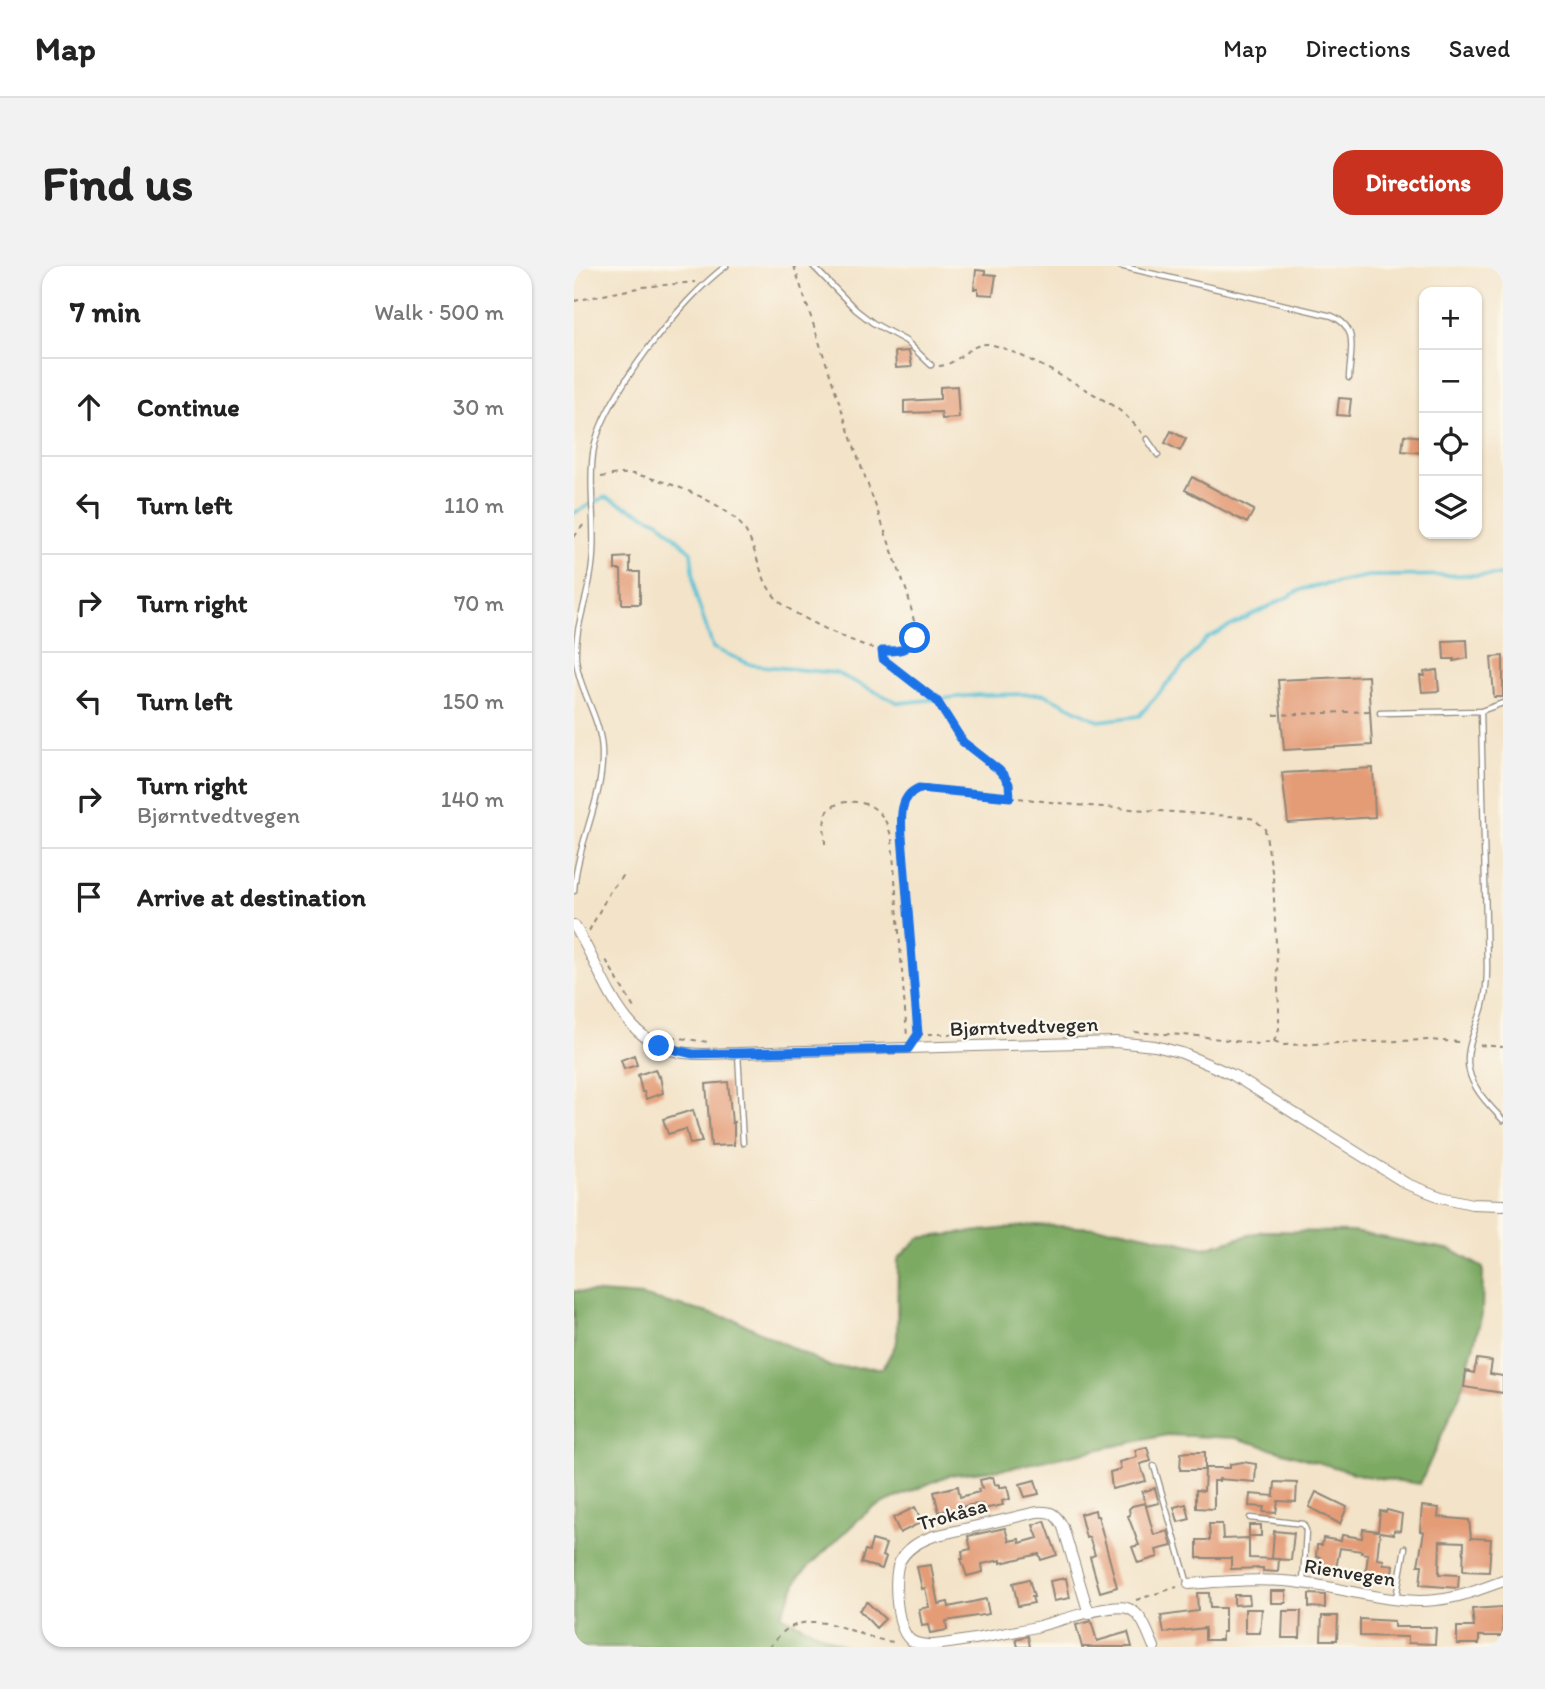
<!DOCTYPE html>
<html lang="en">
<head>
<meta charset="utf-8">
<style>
  body { margin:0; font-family:Itim,sans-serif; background:#f2f2f2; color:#222 }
  .controls { position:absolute; right:21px; top:21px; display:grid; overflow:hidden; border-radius:14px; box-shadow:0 2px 5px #0004 }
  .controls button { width:63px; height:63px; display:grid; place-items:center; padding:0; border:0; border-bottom:2px solid #e0e0e0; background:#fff; color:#222; font:35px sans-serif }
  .stop { position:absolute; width:21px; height:21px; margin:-16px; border:5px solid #1a73e8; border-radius:50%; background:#fff }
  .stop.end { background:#1a73e8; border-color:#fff; box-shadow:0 2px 7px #0008 }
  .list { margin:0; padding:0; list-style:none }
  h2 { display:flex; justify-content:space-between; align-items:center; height:91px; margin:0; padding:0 28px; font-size:30px }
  h2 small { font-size:23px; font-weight:400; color:#767676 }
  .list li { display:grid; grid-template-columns:46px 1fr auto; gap:21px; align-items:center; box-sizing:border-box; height:98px; padding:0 28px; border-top:2px solid #e0e0e0 }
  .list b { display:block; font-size:26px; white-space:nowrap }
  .list p { margin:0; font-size:23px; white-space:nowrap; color:#767676 }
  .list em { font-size:23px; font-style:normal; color:#767676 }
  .icon { flex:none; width:38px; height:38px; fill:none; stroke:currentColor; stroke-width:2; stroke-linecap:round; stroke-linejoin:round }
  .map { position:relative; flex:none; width:929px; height:1381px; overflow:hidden; border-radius:21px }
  header { display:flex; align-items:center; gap:42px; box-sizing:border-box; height:98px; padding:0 35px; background:#fff; border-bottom:2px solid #e0e0e0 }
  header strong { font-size:33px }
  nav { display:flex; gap:38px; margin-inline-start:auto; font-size:24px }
  .intro { display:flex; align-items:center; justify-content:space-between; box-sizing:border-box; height:168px; padding:0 42px }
  h1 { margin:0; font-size:49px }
  .button { padding:18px 32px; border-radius:21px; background:#c8321e; color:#fff; font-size:24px; font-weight:700 }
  main { display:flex; gap:42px; padding:0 42px }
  aside { flex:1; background:#fff; border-radius:21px; box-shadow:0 2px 5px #0004 }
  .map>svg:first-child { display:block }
  .forest { fill:#7daa63; stroke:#546a47; stroke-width:2 }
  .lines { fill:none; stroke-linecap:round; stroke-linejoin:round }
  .stream { stroke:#58c1d5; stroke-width:3.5 }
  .building { fill:#e49c77 }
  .service-casing { stroke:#8f877a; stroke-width:7 }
  .minor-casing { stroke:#8f877a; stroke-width:12 }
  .path { stroke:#8f877a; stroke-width:2; stroke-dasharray:5 5; stroke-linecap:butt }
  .service { stroke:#fff; stroke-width:4.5 }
  .minor { stroke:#fff; stroke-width:10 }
  .route { stroke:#1a73e8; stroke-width:9 }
  .labels { text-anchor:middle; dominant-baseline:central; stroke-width:5; stroke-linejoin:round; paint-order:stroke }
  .street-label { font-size:21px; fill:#2b2b2b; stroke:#fbf7ec }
</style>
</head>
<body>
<header>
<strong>Map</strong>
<nav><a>Map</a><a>Directions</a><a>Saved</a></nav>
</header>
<div class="intro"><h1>Find us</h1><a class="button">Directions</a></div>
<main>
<aside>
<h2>7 min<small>Walk · 500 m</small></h2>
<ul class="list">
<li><svg class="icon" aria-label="ahead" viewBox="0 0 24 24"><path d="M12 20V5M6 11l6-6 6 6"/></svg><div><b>Continue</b></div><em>30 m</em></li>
<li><svg class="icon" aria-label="left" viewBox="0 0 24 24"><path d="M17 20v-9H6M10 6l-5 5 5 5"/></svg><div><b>Turn left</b></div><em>110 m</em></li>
<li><svg class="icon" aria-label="right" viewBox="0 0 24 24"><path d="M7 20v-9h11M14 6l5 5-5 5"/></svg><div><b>Turn right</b></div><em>70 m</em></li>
<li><svg class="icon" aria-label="left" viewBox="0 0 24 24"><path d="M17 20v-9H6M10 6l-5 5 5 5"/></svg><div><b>Turn left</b></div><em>150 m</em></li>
<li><svg class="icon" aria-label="right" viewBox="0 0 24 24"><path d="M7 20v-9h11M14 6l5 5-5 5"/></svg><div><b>Turn right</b><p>Bjørntvedtvegen</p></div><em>140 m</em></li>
<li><svg class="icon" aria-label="arrive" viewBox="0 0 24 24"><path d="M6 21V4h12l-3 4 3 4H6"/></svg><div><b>Arrive at destination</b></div></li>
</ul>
</aside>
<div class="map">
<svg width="929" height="1381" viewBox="0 0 929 1381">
  <rect width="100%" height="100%" fill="#fbf7ec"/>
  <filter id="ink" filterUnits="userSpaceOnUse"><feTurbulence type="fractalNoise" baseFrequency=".0143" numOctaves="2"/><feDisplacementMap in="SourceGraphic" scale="14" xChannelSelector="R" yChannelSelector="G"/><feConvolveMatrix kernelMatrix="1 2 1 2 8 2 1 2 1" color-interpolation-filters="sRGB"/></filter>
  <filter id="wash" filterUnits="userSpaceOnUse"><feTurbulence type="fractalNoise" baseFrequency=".00686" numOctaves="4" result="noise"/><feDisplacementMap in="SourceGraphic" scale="28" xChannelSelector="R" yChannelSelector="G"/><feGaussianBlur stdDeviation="1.57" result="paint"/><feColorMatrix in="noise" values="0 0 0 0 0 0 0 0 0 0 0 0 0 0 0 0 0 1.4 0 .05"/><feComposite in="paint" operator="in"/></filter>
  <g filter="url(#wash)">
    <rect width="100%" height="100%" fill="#f3e3c8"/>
    <!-- forest -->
    <path class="forest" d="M461 959 545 963 631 982 689 965 779 966 878 984 909 1002 908 1048 887 1126 846 1218 790 1210 662 1172 593 1169 435 1202 375 1209 298 1242 285 1253 226 1309 207 1349 272 1381H0V1025L67 1030 162 1054 257 1101 309 1102 323 1076 324 993 345 972Z"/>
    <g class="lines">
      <!-- stream -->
      <path class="stream" d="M0 247 31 231 86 256 117 286 122 330 139 382 178 399 262 407 325 437 404 429 470 428 525 455 565 450 633 372 729 323 794 310 929 309"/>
    </g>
    <g id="blocks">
      <!-- building -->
      <path class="building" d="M402 4 411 5V8L422 9 419 29 404 28V23H400Z
        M335 85 338 101 322 102 321 86Z
        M383 120 385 152 368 153 367 146 330 147V135L366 133V121Z
        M765 132 777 133 775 150 763 149Z
        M597 165 612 173 606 185 591 177Z
        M830 169 850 171 849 187 828 185Z
        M618 211 680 244 673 257 611 224Z
        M56 291V306H66V338H48L47 304H41V292Z
        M893 374 894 392 880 395V393H870L869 375Z
        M929 390V431H920L917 391Z
        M863 404 865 425 848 426 846 410H851L850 406Z
        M794 410 798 479 710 484 704 414Z
        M799 502 801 551 714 557 708 507Z
        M60 789 63 799 50 803 47 794Z
        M81 803 84 811 86 810 89 827 72 833 70 826H68L64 809Z
        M154 816 158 857 160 856V879L137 880 132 818Z
        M119 844 128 876 116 878 112 863 94 868 89 853Z
        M903 1093 918 1095 916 1108 929 1110V1127L890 1121 892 1105 900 1107Z
        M573 1181 577 1195 566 1198 572 1215 538 1223 536 1206 547 1203 545 1196 563 1191 561 1184Z
        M614 1186H631V1202H656V1198L669 1196 682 1198 681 1216 645 1213V1215H640V1243L622 1242V1224L630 1225 631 1204H606L607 1187Z
        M419 1211 421 1219 425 1218V1222L433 1220 436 1233 428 1235 429 1239 409 1243 408 1238 396 1239 365 1246 360 1226 384 1220 386 1231 405 1226 404 1223 408 1222 406 1214Z
        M461 1214 465 1228 451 1231 446 1218Z
        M701 1216 723 1217 722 1236 704 1235 702 1247 689 1246 690 1241 675 1240 676 1228 700 1230Z
        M581 1222 585 1237 572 1240 568 1226Z
        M742 1226 773 1241 766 1258 735 1241Z
        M571 1237 580 1269 594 1265 598 1280 582 1284 584 1291 564 1297 558 1281 565 1279 554 1250 556 1249 555 1243 558 1240Z
        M612 1238 616 1253 604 1256 600 1241Z
        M848 1240 865 1242 864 1251 895 1254 897 1272 917 1273 915 1306 889 1305 890 1276 866 1275 865 1308 885 1309 884 1322 846 1319 848 1299H844L850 1266 846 1265Z
        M341 1241 348 1256 326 1267 319 1252Z
        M521 1244 522 1250H524L543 1321 526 1326 516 1291 521 1289 515 1271 512 1272 506 1248Z
        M813 1244 828 1248 826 1265 820 1264V1268L806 1266 803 1293 810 1294 809 1298 819 1299 817 1316 798 1314 799 1306 792 1305 794 1288 787 1287 788 1285 766 1282 762 1302 745 1300 746 1291H742L743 1279H748L749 1272 767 1275 768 1269 788 1272 789 1263 804 1265 806 1245 812 1246Z
        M471 1255 483 1289 467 1294 465 1288 427 1297V1294L408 1298 409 1306 393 1310 387 1293H389L388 1285 397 1283 394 1270 431 1262 435 1275 445 1273 446 1277 464 1272 459 1259Z
        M635 1258H648L649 1273 675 1272V1292L705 1293 704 1306 689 1305V1302L657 1303V1292H623V1274H636Z
        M675 1259H687V1270H675Z
        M700 1265 720 1267 717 1294 698 1293Z
        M298 1274 312 1278 308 1290 312 1291 308 1303 287 1297 291 1284 295 1285Z
        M357 1299 364 1338 374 1336 375 1341 412 1333 415 1348 372 1355 373 1364 356 1367 354 1359 348 1360 345 1343 355 1341 351 1322 348 1323 343 1301Z
        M492 1312 496 1332 480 1335 476 1315Z
        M455 1313 460 1331H458L460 1337 444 1340 439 1317Z
        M697 1325H712V1337H697Z
        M623 1327H635L636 1342H651V1366H648V1374H631V1362L590 1367 587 1350 624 1345Z
        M735 1328 751 1329V1342L735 1341Z
        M660 1329H675L676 1338 660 1339Z
        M293 1336 311 1353 302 1362 285 1344Z
        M928 1341 929 1370H905V1378H883V1361H900L898 1343Z
        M671 1343H688L686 1367H671Z
        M709 1345H727L726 1372H708Z
        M748 1350H764L763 1374H747Z
        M786 1353 820 1355V1361H857L862 1362 861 1378 834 1377V1371L786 1370Z
        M517 1355 523 1375 554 1366 558 1381H508L502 1359Z
        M454 1370 456 1381H444L442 1373Z"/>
    </g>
  </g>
  <g filter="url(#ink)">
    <use href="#blocks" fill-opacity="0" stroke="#8f877a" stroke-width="2"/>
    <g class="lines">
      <defs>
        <path id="service" d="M239 0 282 44 299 57 332 75 357 99
          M546 0 758 50C786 62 776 86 775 112
          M573 173 584 189
          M929 437 907 445 913 701C913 713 912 727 909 739 904 760 890 782 895 804 899 824 916 840 929 854
          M806 447 907 445
          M0 625C3 577 30 533 28 485 27 452 5 425 2 393 0 361 15 331 18 299 23 262 14 225 19 188 25 135 109 31 152 0
          M164 787 169 877
          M580 1200 614 1318
          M676 1252 729 1258 732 1264 729 1316
          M822 1332 831 1282"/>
        <path id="minor" d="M0 659C30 705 43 774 105 786 124 790 145 787 164 787L541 776 581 780 608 787 659 809 833 918 867 931 898 938 929 939
          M615 1318C652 1315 690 1312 728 1317 772 1322 817 1339 862 1334 885 1332 907 1323 929 1315
          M515 1348 489 1261C482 1248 478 1245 463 1246L360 1270C346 1275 332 1282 325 1297 319 1313 322 1366 338 1375 345 1379 353 1379 360 1379 394 1375 429 1368 462 1361 482 1356 537 1337 553 1342 568 1346 574 1368 580 1381"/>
      </defs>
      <!-- service casing -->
      <use href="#service" class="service-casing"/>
      <!-- minor casing -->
      <use href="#minor" class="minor-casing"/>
      <!-- path -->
      <path class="path" d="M0 35 69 21 121 16
        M365 100C384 99 394 78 413 78 433 78 526 130 545 144 554 151 561 159 568 167
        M27 211C39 209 53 206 64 209 95 215 155 238 171 264 184 286 185 313 202 332 214 348 286 380 306 384 318 387 327 385 337 380L342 364 334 329 278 175 220 0
        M0 271 10 258
        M308 385 309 393 315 399 363 435 389 476 425 504 431 511 436 524V531L501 539 670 551 680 553 691 563 699 611 705 744V763L700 775 683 778 624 770 559 766
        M700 449 797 445
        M251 578C251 569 249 557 252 549 258 533 285 533 298 541 310 548 315 561 318 574L333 771
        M15 665 36 625 49 609
        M32 694 61 744
        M344 768H406
        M344 768 328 571C327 552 325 530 345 522L435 531
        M98 771 134 776
        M700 775 710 779 854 774 886 776
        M906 779 929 781
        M562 1334 603 1321
        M195 1381C201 1375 207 1366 215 1362 249 1343 288 1375 322 1376"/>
      <!-- service -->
      <use href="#service" class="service"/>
      <!-- minor -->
      <use href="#minor" class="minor"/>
    </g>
  </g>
  <g class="lines" filter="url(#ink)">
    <!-- route -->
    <path class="route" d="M85 780 119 788 334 783 344 768 328 570C327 552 325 530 345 522L436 531 435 518 431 511 425 504 389 476 363 435 309 393 308 385C322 385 333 386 341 372"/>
  </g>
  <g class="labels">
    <!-- street labels -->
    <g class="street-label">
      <text transform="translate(450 760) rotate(-2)">Bjørntvedtvegen</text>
      <text transform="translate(378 1248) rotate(-16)">Trokåsa</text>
      <text transform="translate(776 1306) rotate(9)">Rienvegen</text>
    </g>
  </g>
</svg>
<div class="controls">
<button>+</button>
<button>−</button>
<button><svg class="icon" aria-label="locate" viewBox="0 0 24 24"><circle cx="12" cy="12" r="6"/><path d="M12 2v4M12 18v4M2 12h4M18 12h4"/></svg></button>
<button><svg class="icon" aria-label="layers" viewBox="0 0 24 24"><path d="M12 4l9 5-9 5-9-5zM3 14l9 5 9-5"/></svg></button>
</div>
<div class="stop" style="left:341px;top:372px"></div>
<div class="stop end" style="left:85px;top:780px"></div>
</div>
</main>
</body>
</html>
